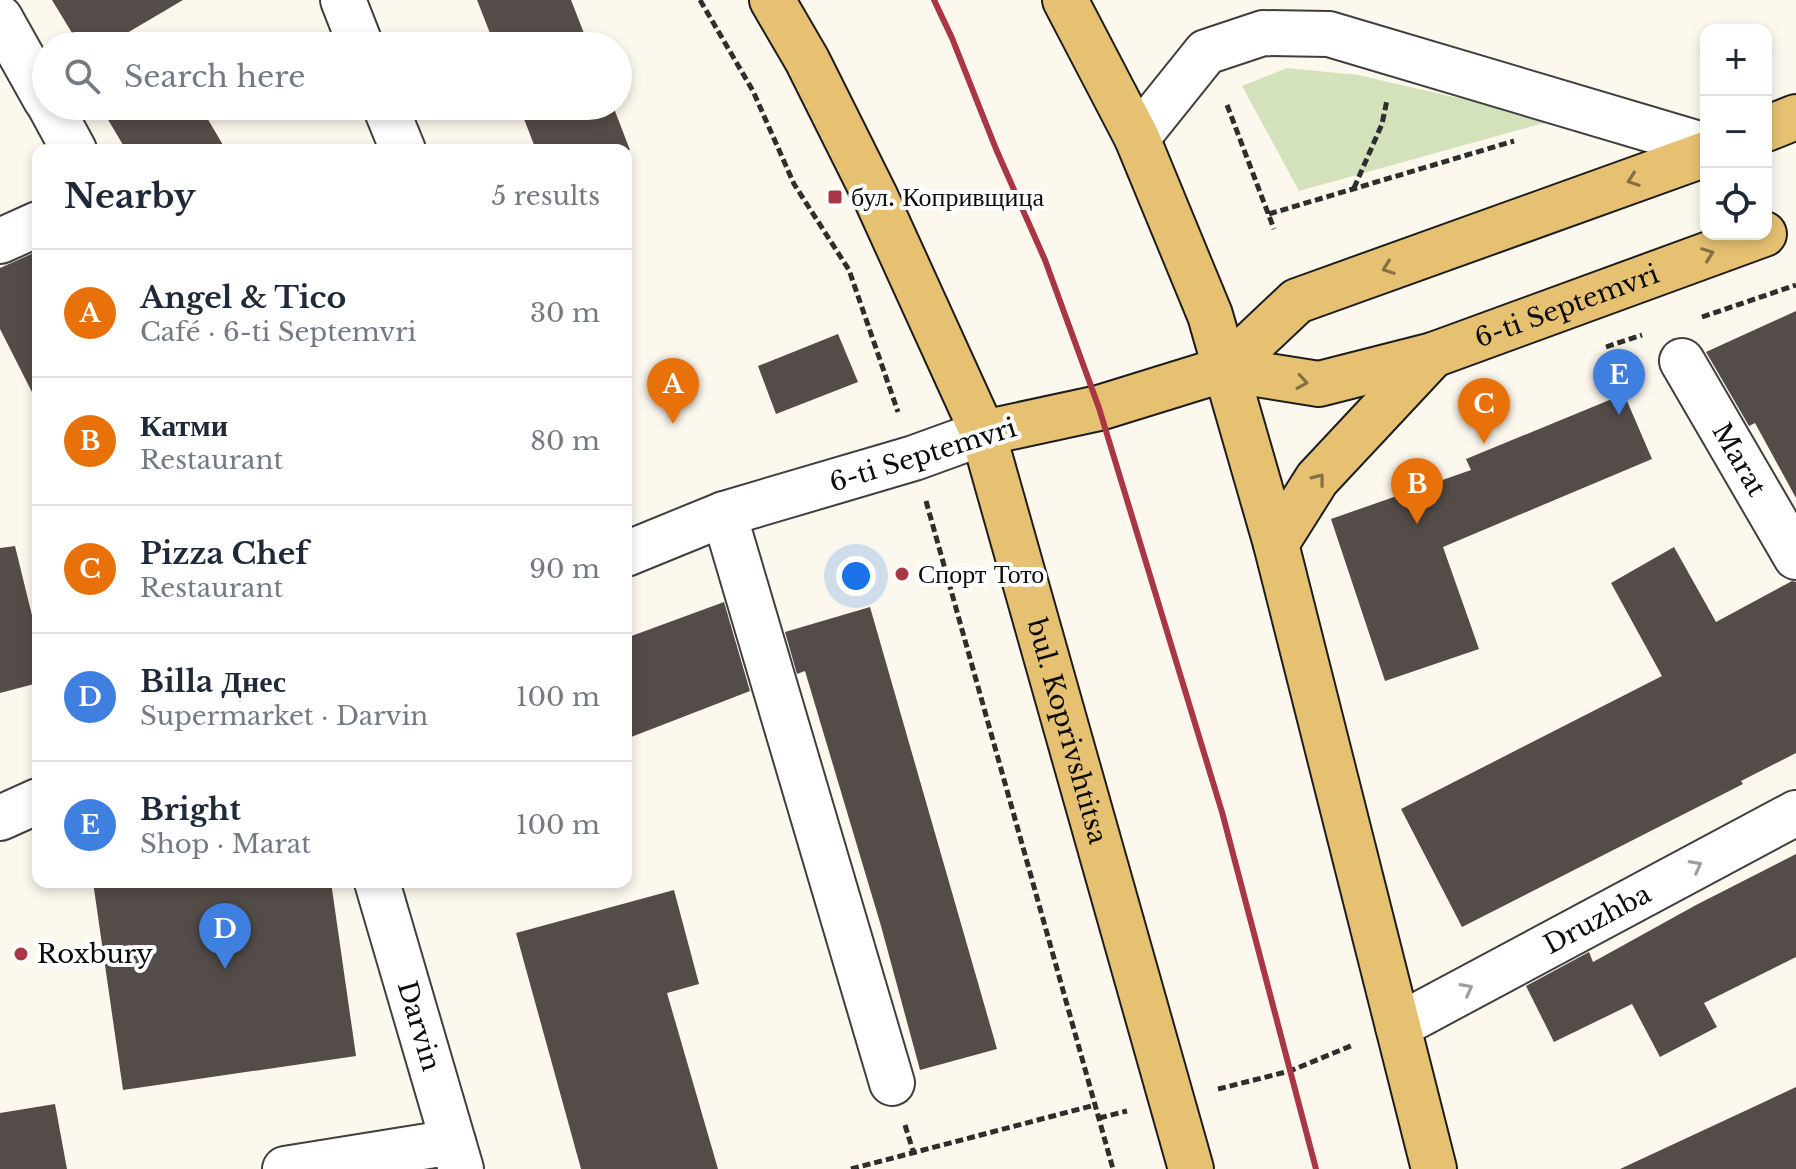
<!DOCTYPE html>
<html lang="en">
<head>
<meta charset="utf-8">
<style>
  body { margin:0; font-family:"Libre Baskerville",serif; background:#f6f6f7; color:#1f2937 }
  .controls { position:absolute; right:24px; top:24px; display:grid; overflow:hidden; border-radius:16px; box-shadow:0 4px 12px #0003 }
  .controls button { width:72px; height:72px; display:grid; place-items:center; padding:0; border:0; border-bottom:2px solid #e0e1e3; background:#fff; color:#1f2937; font:40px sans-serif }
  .you { position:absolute; left:856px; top:576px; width:28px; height:28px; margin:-20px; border:6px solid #fff; border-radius:50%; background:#1a73e8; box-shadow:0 0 0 12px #1a73e833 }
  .badge { display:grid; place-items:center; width:52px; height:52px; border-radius:50%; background:#2563eb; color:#fff; font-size:26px; font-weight:700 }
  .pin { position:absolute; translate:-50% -66px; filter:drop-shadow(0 2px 4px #0008) }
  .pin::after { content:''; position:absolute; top:42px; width:28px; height:24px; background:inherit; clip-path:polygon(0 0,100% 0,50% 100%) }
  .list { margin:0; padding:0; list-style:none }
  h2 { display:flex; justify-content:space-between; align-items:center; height:104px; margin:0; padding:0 32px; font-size:34px }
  h2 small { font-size:26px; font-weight:400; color:#747a83 }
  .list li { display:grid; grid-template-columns:52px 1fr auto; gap:24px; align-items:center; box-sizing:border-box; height:128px; padding:0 32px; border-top:2px solid #e0e1e3 }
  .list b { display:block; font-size:30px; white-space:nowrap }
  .list p { margin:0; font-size:26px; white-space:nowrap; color:#747a83 }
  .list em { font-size:26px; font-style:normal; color:#747a83 }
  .icon { flex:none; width:44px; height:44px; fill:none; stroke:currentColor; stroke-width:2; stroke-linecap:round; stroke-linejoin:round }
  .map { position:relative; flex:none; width:1796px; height:1169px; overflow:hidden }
  .search { position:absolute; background:#fff; box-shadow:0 4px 12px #0003; left:32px; top:32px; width:600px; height:88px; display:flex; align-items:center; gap:20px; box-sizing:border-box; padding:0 28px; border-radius:44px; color:#747a83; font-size:30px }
  .panel { position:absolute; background:#fff; box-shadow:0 4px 12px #0003; left:32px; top:144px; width:600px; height:744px; border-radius:16px }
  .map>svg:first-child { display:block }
  .green { fill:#d3e2bb }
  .building { fill:#534c49 }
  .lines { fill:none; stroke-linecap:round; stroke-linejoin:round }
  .minor-casing { stroke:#3f3f3f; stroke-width:48 }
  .major-casing { stroke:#1d1d1d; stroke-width:48 }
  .path { stroke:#2e2e2e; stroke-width:5; stroke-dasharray:8 4; stroke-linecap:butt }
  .minor { stroke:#fff; stroke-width:44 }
  .major { stroke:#e7c172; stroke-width:44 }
  .rail { stroke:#a93645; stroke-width:6 }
  .oneway { stroke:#847044 }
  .oneway2 { stroke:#9e9e9e }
  .poi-dot { fill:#a93645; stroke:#fff; stroke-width:3 }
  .labels { text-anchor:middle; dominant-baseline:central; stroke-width:8; stroke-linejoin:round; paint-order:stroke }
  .poi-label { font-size:26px; fill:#0c0c0c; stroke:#fff; text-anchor:start }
  .street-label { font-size:26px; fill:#0c0c0c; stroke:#fff }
</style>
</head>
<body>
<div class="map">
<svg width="1796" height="1169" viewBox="0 0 1796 1169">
  <rect width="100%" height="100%" fill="#fdf8ed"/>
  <!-- green -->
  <path class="green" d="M1287 68 1358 75 1555 120 1299 191 1242 86Z"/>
  <!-- building -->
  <path class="building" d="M52 0H183L105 46H80Z
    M477 0H571L589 46H495Z
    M100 106H200L226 150H126Z
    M519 106H613L630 150H536Z
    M38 251V404L0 329V268Z
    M1796 311V498L1755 423 1749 426 1706 352Z
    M838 334 858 382 776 414 758 366Z
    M1624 394 1652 459 1443 547 1479 649 1385 681 1331 519 1471 470 1466 459Z
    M15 546 38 640V683L0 693V548Z
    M1674 547 1716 622 1792 581 1796 582V753L1741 781 1743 784 1462 927 1401 809 1662 676 1611 583Z
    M724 602 750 691 626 739V638Z
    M870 607 997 1049 920 1070 881 926 805 671 797 674 785 632Z
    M1796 854V957L1704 1003 1717 1027 1660 1057 1632 1004 1554 1042 1526 986 1589 952 1593 962 1696 905Z
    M93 882H331L356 1056 123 1090Z
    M674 890 699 984 667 993 718 1169H581L516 933Z
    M1796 1087V1169H1620L1762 1103Z
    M55 1104 67 1169H0V1113Z"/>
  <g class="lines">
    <defs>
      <g id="minor">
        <path d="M343 0 361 46"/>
        <path d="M0 18 46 100"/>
        <path d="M50 106 74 150"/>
        <path d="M385 106 403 150"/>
        <path d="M1137 138 1206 52 1263 33 1329 34 1706 146"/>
        <path d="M0 241 38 224"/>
        <path id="s1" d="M1682 361 1796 557"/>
        <path d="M724 514 892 1083"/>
        <path d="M626 554 724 514 914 458 983 433"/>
        <path d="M0 818 38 801"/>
        <path id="s2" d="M377 882 461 1169"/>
        <path id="s3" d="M1398 1026 1796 813"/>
        <path d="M285 1169 453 1142"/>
      </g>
      <g id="major">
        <path id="s4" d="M772 0 807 60 876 198 983 433 1191 1169"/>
        <path d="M1065 0 1137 138 1210 315 1276 544 1434 1169"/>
        <path d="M1766 129 1796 117"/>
        <path d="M1225 369 1297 301 1706 154"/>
        <path id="s5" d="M983 433 1099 408 1225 369 1319 384 1433 355 1764 234"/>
        <path d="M1276 544 1317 479 1433 355"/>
      </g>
    </defs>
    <!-- minor casing -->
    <use href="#minor" class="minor-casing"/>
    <!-- major casing -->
    <use href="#major" class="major-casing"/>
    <!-- path -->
    <path class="path" d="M700 0 753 91 794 184 849 270 898 412
      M1227 105 1274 229
      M1354 188 1382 124 1387 100
      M1269 214 1514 141
      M1702 317 1796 285
      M1606 347 1642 335
      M926 501 1113 1169
      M1218 1089 1290 1071 1353 1045
      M1099 1118 1127 1111
      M905 1125 913 1151
      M851 1169 1095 1105"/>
    <!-- minor -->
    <use href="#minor" class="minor"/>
    <!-- major -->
    <use href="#major" class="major"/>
    <!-- rail -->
    <path class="rail" d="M934 0 952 38 996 149 1045 260 1099 408 1222 812 1316 1169"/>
  </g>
  <!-- one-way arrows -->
  <defs><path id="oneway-chevron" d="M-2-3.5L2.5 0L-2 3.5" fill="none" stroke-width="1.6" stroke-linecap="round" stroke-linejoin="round" transform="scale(2)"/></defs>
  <g class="oneway">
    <use href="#oneway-chevron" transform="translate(1633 180) rotate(160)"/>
    <use href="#oneway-chevron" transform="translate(1708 254) rotate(-20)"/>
    <use href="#oneway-chevron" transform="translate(1388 268) rotate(160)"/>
    <use href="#oneway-chevron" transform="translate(1302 382) rotate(9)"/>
    <use href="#oneway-chevron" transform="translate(1319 479) rotate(-52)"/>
  </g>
  <g class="oneway2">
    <use href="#oneway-chevron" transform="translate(1696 866) rotate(-28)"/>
    <use href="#oneway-chevron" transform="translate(1467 989) rotate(-28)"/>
  </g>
  <!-- markers -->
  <g class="poi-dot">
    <rect x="827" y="189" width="16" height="16" rx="4"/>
    <circle cx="902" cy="574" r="8"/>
    <circle cx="21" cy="954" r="8"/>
  </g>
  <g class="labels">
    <!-- poi labels -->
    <g class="poi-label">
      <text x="851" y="197">бул. Копривщица</text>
      <text x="918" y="574">Спорт Тото</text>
      <text x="37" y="954">Roxbury</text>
    </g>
    <!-- street labels -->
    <g class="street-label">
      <text stroke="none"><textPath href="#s5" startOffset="606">6-ti Septemvri</textPath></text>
      <text transform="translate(923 455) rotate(-17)">6-ti Septemvri</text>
      <text stroke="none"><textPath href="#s1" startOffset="114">Marat</textPath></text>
      <text stroke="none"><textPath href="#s4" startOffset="792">bul. Koprivshtitsa</textPath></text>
      <text stroke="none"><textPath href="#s3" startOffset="226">Druzhba</textPath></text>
      <text stroke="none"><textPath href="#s2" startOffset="150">Darvin</textPath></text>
    </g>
  </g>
</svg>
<div class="controls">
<button>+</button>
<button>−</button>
<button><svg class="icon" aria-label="locate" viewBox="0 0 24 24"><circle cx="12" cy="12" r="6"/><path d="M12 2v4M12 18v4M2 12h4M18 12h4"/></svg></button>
</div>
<div class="you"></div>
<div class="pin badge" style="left:673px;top:424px;background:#e8710a">A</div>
<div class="pin badge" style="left:1417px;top:524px;background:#e8710a">B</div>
<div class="pin badge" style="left:1484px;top:444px;background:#e8710a">C</div>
<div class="pin badge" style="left:225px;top:969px;background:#3f7fe0">D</div>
<div class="pin badge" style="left:1619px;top:415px;background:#3f7fe0">E</div>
<div class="search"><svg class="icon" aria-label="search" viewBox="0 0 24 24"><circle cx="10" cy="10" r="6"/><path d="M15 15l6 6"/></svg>Search here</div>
<section class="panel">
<h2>Nearby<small>5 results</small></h2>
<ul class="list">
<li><span class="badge" style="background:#e8710a">A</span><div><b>Angel &amp; Tico</b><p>Café · 6-ti Septemvri</p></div><em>30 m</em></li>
<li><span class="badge" style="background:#e8710a">B</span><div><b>Катми</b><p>Restaurant</p></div><em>80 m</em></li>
<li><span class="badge" style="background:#e8710a">C</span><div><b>Pizza Chef</b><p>Restaurant</p></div><em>90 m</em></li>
<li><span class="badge" style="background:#3f7fe0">D</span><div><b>Billa Днес</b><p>Supermarket · Darvin</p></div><em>100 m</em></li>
<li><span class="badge" style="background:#3f7fe0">E</span><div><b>Bright</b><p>Shop · Marat</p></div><em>100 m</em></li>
</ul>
</section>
</div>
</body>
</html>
